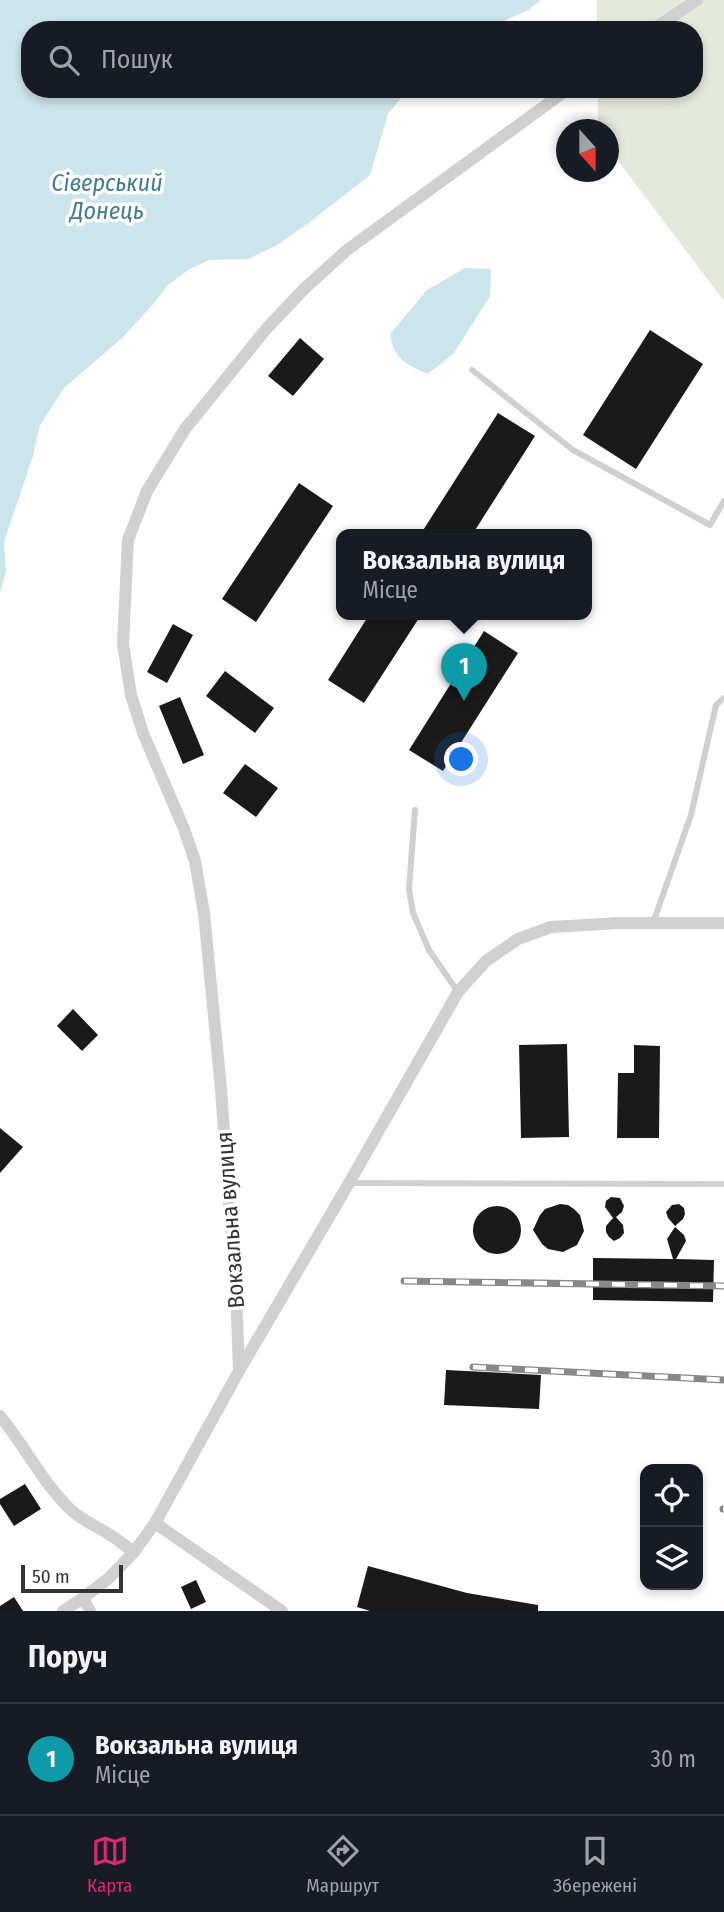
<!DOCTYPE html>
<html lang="uk">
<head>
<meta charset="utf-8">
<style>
  body { margin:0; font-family:"Fira Sans Condensed",sans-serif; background:#242831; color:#f1f3f6 }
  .controls { position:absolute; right:21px; bottom:21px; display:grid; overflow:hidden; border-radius:14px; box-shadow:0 4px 10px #0003 }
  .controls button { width:63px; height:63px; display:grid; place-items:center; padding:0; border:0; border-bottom:2px solid #363941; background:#171b24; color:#f1f3f6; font:35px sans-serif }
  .compass { position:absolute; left:556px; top:119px; width:63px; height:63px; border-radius:50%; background:#171b24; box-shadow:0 4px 10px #0003; rotate:159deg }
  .scale { position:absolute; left:21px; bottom:18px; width:102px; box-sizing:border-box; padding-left:7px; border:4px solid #333; border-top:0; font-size:19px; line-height:24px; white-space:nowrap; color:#333; -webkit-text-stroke:5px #fff; paint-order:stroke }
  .you { position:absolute; left:462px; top:760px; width:24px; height:24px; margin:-18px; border:5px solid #fff; border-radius:50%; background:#1a73e8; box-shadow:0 0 0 10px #1a73e833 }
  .badge { display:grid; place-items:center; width:46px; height:46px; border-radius:50%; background:#db2777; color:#fff; font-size:23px; font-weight:700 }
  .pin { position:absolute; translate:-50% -58px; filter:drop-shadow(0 2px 4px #0008) }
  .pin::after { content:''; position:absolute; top:37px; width:24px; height:21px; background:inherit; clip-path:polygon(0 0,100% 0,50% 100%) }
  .popup { position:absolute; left:336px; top:529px; width:256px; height:91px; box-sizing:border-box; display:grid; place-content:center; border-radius:14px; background:#171b24; filter:drop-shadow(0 2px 5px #0005); font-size:23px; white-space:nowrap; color:#9ea1a6 }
  .popup b { font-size:26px; color:#f1f3f6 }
  .popup::after { content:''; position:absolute; left:50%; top:100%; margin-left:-14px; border:14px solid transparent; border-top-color:#171b24 }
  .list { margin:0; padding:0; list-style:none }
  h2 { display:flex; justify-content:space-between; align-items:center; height:91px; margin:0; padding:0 28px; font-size:30px }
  h2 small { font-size:23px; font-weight:400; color:#9ea1a6 }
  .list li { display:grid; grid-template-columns:46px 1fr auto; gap:21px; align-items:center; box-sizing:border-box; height:112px; padding:0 28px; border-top:2px solid #363941 }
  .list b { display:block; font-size:26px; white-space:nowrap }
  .list p { margin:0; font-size:23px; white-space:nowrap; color:#9ea1a6 }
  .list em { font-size:23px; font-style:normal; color:#9ea1a6 }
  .icon { flex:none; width:38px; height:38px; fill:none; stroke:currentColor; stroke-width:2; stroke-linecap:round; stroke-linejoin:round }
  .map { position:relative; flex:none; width:724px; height:1611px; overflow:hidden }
  .search { position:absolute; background:#171b24; box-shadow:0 4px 10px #0003; left:21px; right:21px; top:21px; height:77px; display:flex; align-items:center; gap:18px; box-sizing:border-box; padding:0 24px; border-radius:28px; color:#9ea1a6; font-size:26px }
  .sheet { height:203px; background:#171b24 }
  nav { display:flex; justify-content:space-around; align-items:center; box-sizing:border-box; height:98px; border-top:2px solid #363941; background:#171b24; font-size:19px; color:#9ea1a6 }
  nav a { display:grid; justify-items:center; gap:4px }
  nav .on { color:#db2777 }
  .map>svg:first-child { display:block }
  .green { fill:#e5e9dc }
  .water { fill:#cce4eb }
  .building { fill:#1a1a1a }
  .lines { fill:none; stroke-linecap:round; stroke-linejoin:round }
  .service { stroke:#d0d0d0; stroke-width:6 }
  .minor { stroke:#d0d0d0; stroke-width:12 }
  .rail-casing { stroke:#888; stroke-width:7 }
  .rail { stroke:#fff; stroke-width:4.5; stroke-dasharray:13; stroke-linecap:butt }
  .labels { text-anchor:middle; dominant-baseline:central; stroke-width:7; stroke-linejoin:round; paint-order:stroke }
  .street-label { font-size:23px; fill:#333; stroke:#fff }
  .water-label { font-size:24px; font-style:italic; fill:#3f7c8e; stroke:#fff }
</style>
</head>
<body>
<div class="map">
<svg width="724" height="1611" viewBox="0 0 724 1611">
  <rect width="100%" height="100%" fill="#fff"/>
  <!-- green -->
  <path class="green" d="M597 0H724V301L609 149 608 130 598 129V89H694V30H597Z"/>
  <!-- water -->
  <path class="water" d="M0 0H541L528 10 484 30H30V89H408L388 114 370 175 306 225 277 245 248 259 209 260 188 270 168 285 154 303 122 338 64 388 39 427 33 456 4 542 6 572 0 592Z
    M465 268 491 269 490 296 454 353 428 374C406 365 393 358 390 334L427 290Z"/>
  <!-- building -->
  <path class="building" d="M650 330 703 364 636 469 583 435Z
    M300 338 324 359 293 396 268 376Z
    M498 413 535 436 472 535H420Z
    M299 483 333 506 256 622 222 599Z
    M369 615H421L364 703 328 680Z
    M173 624 193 635 167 683 147 672Z
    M484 631 518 653 443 771 409 750Z
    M225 671 274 708 255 733 206 696Z
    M180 697 204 755 183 764 159 706Z
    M245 764 278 788 256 817 223 793Z
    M73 1009 98 1035 82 1051 57 1026Z
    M567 1044 569 1137 521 1138 519 1045Z
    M634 1045 660 1046 659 1138H617L618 1073H634Z
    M0 1128 23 1147 0 1173Z
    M611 1197 620 1198 624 1206 622 1212 616 1217 623 1225 624 1233 620 1238 614 1241 609 1237 606 1232V1226L613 1218 605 1207 606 1201Z
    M560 1204 568 1205 574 1209 580 1215 584 1231 577 1245 563 1252 548 1249 542 1244 533 1230 540 1215 545 1209Z
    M679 1204 684 1208 685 1214 683 1219 675 1226 668 1218 666 1212 672 1205Z
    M473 1230a24 24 0 1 1 48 0a24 24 0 1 1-48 0Z
    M675 1227 684 1235 686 1241 676 1259 714 1260 713 1302 593 1300V1258L673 1259 667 1239Z
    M446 1370 541 1375 539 1409 444 1405Z
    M25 1484 41 1509 14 1526 0 1504V1499Z
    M368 1566 467 1593 538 1605V1611H370L357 1607Z
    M196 1580 206 1602 191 1609 181 1587Z
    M14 1597 23 1611H0V1606Z"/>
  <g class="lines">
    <!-- service -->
    <path class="service" d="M472 370 573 450 710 525 724 501
      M415 810 409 889 413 913 429 950 458 992
      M653 923 691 815 716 705 724 698
      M349 1183 724 1184"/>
    <!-- minor -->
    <path class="minor" d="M652 30 697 0
      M239 1371 237 1316 221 1089 204 913 195 861 184 829 143 733 131 695 123 644 128 540 147 491 185 429 267 328 305 288 347 250 568 89
      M0 1416C25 1446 42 1482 70 1509 80 1519 94 1525 107 1533 116 1538 125 1546 134 1552
      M155 1523 282 1611
      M83 1598 90 1611
      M63 1611 83 1598 109 1578 134 1552 155 1523 239 1371 349 1183 458 992 486 961 518 939 551 927 619 923H724"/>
    <defs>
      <path id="rail" d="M404 1281 724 1286
        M473 1367 724 1380
        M723 1509H724"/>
    </defs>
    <!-- rail casing -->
    <use href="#rail" class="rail-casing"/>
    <!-- rail -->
    <use href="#rail" class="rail"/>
  </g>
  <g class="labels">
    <!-- street labels -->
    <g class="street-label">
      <text transform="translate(230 1220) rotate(-94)">Вокзальна вулиця</text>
    </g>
    <!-- water labels -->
    <g class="water-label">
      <text x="107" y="183">Сіверський<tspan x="107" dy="28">Донець</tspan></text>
    </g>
  </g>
</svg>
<div class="controls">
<button><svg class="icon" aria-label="locate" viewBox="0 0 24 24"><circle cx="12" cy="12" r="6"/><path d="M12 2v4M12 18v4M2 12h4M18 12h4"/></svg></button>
<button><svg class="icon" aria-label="layers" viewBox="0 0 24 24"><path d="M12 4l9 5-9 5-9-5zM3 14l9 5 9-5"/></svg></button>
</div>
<svg class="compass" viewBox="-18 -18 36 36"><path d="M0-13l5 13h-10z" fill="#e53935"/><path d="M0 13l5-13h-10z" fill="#9ea1a6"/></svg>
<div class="scale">50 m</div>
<div class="you"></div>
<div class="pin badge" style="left:464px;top:701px;background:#0f9aa8">1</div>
<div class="popup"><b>Вокзальна вулиця</b>Місце</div>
<div class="search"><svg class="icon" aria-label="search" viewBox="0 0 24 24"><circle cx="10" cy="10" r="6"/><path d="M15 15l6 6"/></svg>Пошук</div>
</div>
<section class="sheet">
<h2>Поруч<small></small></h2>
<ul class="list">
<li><span class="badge" style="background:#0f9aa8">1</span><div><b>Вокзальна вулиця</b><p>Місце</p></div><em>30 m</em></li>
</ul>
</section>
<nav>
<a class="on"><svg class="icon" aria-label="map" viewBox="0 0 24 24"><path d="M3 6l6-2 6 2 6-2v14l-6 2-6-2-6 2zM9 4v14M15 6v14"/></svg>Карта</a>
<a><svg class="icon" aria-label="directions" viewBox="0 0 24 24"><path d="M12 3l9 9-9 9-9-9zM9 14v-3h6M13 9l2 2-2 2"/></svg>Маршрут</a>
<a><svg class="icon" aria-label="saved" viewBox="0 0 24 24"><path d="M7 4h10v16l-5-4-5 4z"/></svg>Збережені</a>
</nav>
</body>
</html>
